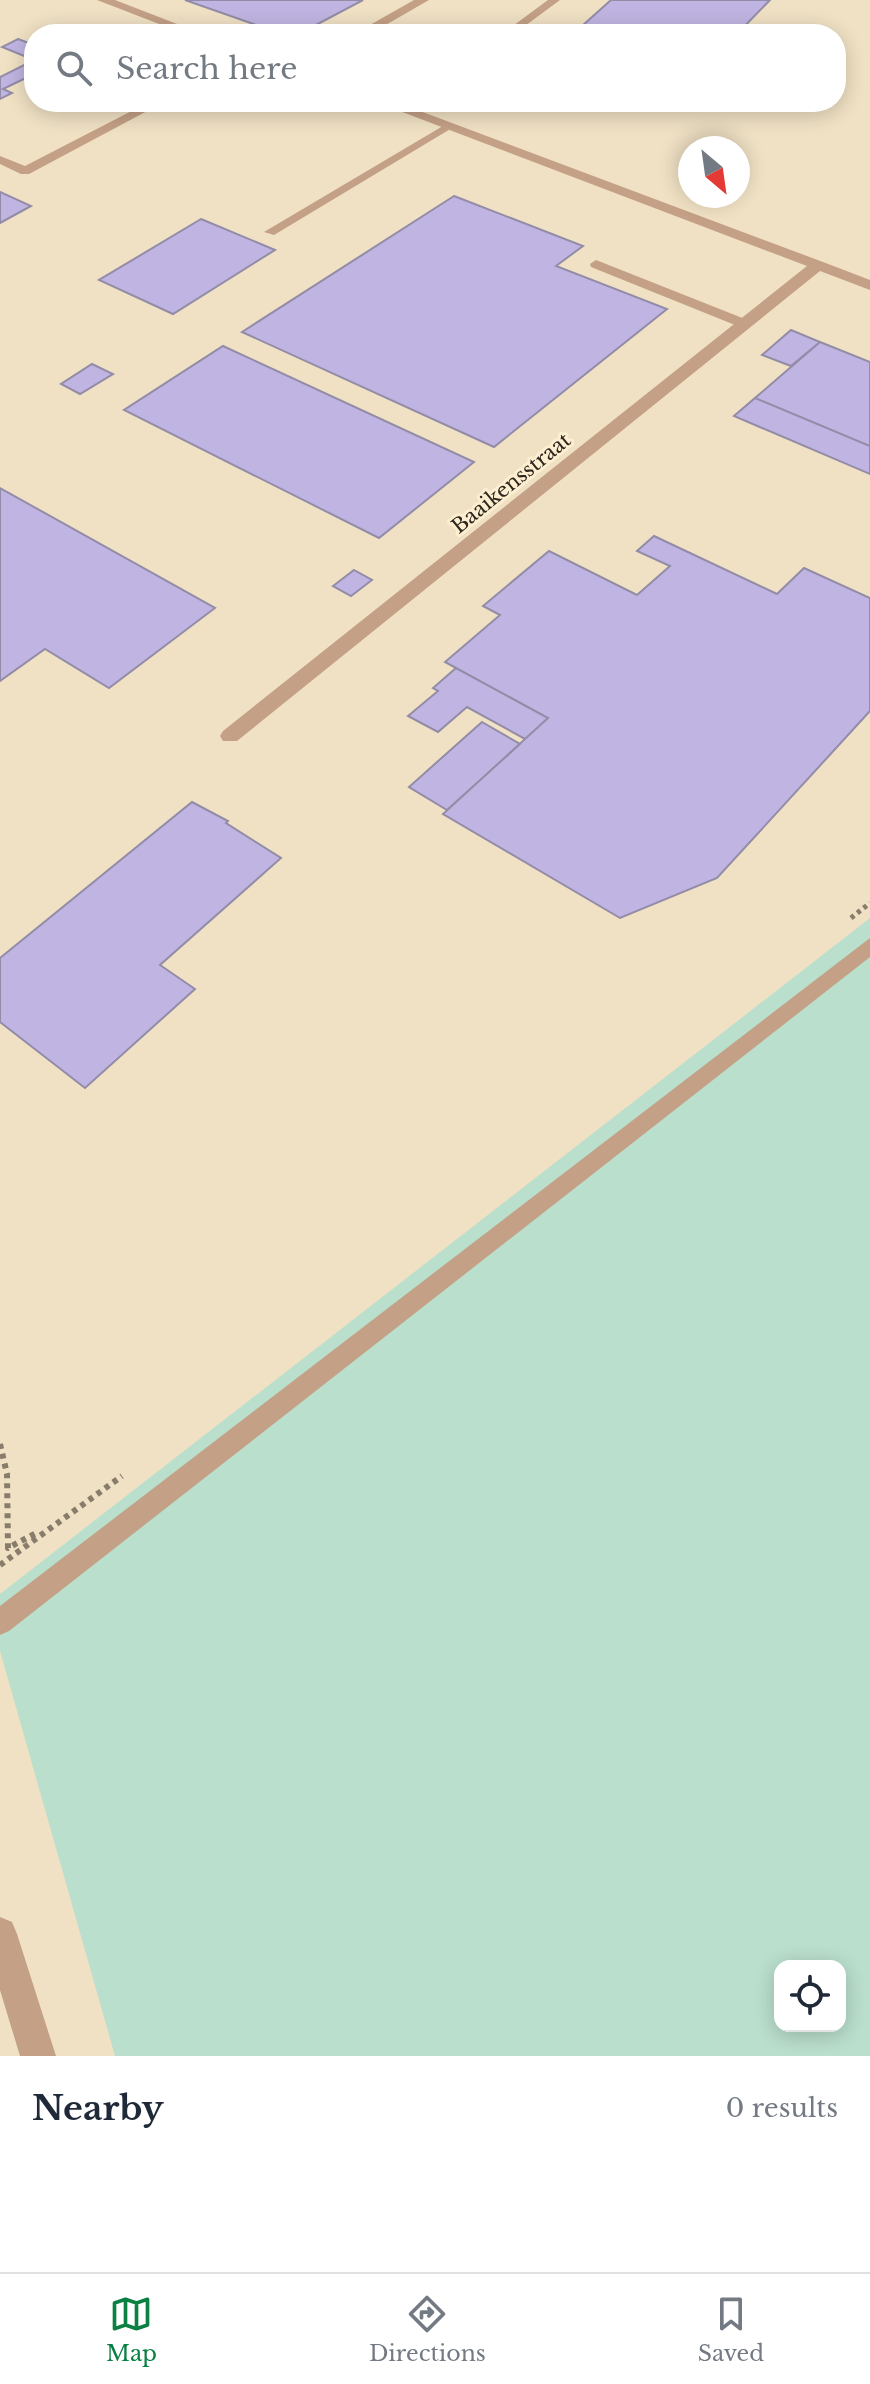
<!DOCTYPE html>
<html lang="en">
<head>
<meta charset="utf-8">
<style>
  body { margin:0; font-family:"Libre Baskerville",serif; background:#f6f6f7; color:#1f2937 }
  .controls { position:absolute; right:24px; bottom:24px; display:grid; overflow:hidden; border-radius:16px; box-shadow:0 4px 20px #0003 }
  .controls button { width:72px; height:72px; display:grid; place-items:center; padding:0; border:0; border-bottom:2px solid #e0e1e3; background:#fff; color:#1f2937; font:40px sans-serif }
  .compass { position:absolute; left:678px; top:136px; width:72px; height:72px; border-radius:50%; background:#fff; box-shadow:0 4px 20px #0003; rotate:151deg }
  .list { margin:0; padding:0; list-style:none }
  h2 { display:flex; justify-content:space-between; align-items:center; height:104px; margin:0; padding:0 32px; font-size:34px }
  h2 small { font-size:26px; font-weight:400; color:#747a83 }
  .icon { flex:none; width:44px; height:44px; fill:none; stroke:currentColor; stroke-width:2; stroke-linecap:round; stroke-linejoin:round }
  .map { position:relative; flex:none; width:870px; height:2056px; overflow:hidden }
  .search { position:absolute; background:#fff; box-shadow:0 4px 20px #0003; left:24px; right:24px; top:24px; height:88px; display:flex; align-items:center; gap:20px; box-sizing:border-box; padding:0 28px; border-radius:32px; color:#747a83; font-size:30px }
  .sheet { height:216px; background:#fff }
  nav { display:flex; justify-content:space-around; align-items:center; box-sizing:border-box; height:112px; border-top:2px solid #e0e1e3; background:#fff; font-size:22px; color:#747a83 }
  nav a { display:grid; justify-items:center; gap:4px }
  nav .on { color:#0b8043 }
  .map>svg:first-child { display:block }
  .green { fill:#badfcc; fill-rule:evenodd }
  .building { fill:#c0b5e2; stroke:#928ca7; stroke-width:2 }
  .lines { fill:none; stroke-linecap:round; stroke-linejoin:round }
  .path-far1 { stroke:#877d6a; stroke-width:5; stroke-dasharray:4 4; stroke-linecap:butt }
  .path { stroke:#877d6a; stroke-width:6; stroke-dasharray:5 5; stroke-linecap:butt }
  .service { fill:#c3a086; fill-rule:evenodd }
  .minor { fill:#c3a086; fill-rule:evenodd }
  .labels { text-anchor:middle; dominant-baseline:central; stroke-width:6; stroke-linejoin:round; paint-order:stroke }
  .far-street-label { font-size:20px; fill:#2c261c; stroke:#fdeed1 }
</style>
</head>
<body>
<div class="map">
<svg width="870" height="2056" viewBox="0 0 870 2056">
  <rect width="100%" height="100%" fill="#f0e1c4"/>
  <!-- green -->
  <path class="green" d="M870 918V2056H115L0 1651V1594ZM780 1966H840V2026H780Z"/>
  <!-- building -->
  <path class="building" d="M185 0H363L299 34H282Z
    M611 0H770L737 34H573Z
    M18 39 34 45V60L2 47Z
    M34 60V74L3 89 12 93 0 99V77Z
    M0 192 31 206 0 223Z
    M454 196 583 246 556 266 667 309 494 447 242 332Z
    M201 219 275 250 173 314 99 280Z
    M791 330 820 342 791 366 762 355Z
    M820 342 870 362V446L755 398Z
    M223 346 474 462 379 538 124 410Z
    M92 364 113 374 80 394 61 384Z
    M755 398 870 446V474L734 416Z
    M0 488 215 608 109 688 45 649 0 681Z
    M654 536 777 594 804 568 870 598V711L717 878 620 918 443 814 548 718 445 662 500 615 483 606 549 551 637 595 670 566 637 551Z
    M354 570 372 580 351 596 333 586Z
    M456 668 548 718 525 739 467 707 438 732 408 716 438 691 433 688Z
    M482 722 520 744 447 810 409 787Z
    M192 802 228 821 226 823 281 858 160 965 195 989 85 1088 0 1022V958Z"/>
  <g class="lines">
    <!-- path-far1 -->
    <path class="path-far1" d="M851 918 870 903"/>
    <!-- path -->
    <path class="path" d="M0 1444 7 1474 8 1548 38 1532
      M0 1565 122 1476"/>
    <!-- service -->
    <path class="service" d="M548 0H560L514 34H502Z
      M149 102H164L29 174H21L0 164V156L25 166Z
      M448 123 454 126 452 128 274 235 264 232Z
      M596 260 750 321 752 324 740 327 591 267 590 264Z
      M870 938V957L9 1631 0 1635V1606Z"/>
    <!-- minor -->
    <path class="minor" d="M97 0H115L203 34H185Z
      M414 0H429L370 34H354Z
      M376 102H396L823 262 870 280V290L820 271 237 741H223L220 736 223 731 807 266Z
      M0 1917 12 1922 17 1934 56 2056H20L0 1990Z"/>
  </g>
  <g class="labels">
    <!-- far-street labels -->
    <g class="far-street-label">
      <text transform="translate(511 483) rotate(-39)">Baaikensstraat</text>
    </g>
  </g>
</svg>
<div class="controls">
<button><svg class="icon" aria-label="locate" viewBox="0 0 24 24"><circle cx="12" cy="12" r="6"/><path d="M12 2v4M12 18v4M2 12h4M18 12h4"/></svg></button>
</div>
<svg class="compass" viewBox="-18 -18 36 36"><path d="M0-13l5 13h-10z" fill="#e53935"/><path d="M0 13l5-13h-10z" fill="#747a83"/></svg>
<div class="search"><svg class="icon" aria-label="search" viewBox="0 0 24 24"><circle cx="10" cy="10" r="6"/><path d="M15 15l6 6"/></svg>Search here</div>
</div>
<section class="sheet">
<h2>Nearby<small>0 results</small></h2>
<ul class="list">
</ul>
</section>
<nav>
<a class="on"><svg class="icon" aria-label="map" viewBox="0 0 24 24"><path d="M3 6l6-2 6 2 6-2v14l-6 2-6-2-6 2zM9 4v14M15 6v14"/></svg>Map</a>
<a><svg class="icon" aria-label="directions" viewBox="0 0 24 24"><path d="M12 3l9 9-9 9-9-9zM9 14v-3h6M13 9l2 2-2 2"/></svg>Directions</a>
<a><svg class="icon" aria-label="saved" viewBox="0 0 24 24"><path d="M7 4h10v16l-5-4-5 4z"/></svg>Saved</a>
</nav>
</body>
</html>
